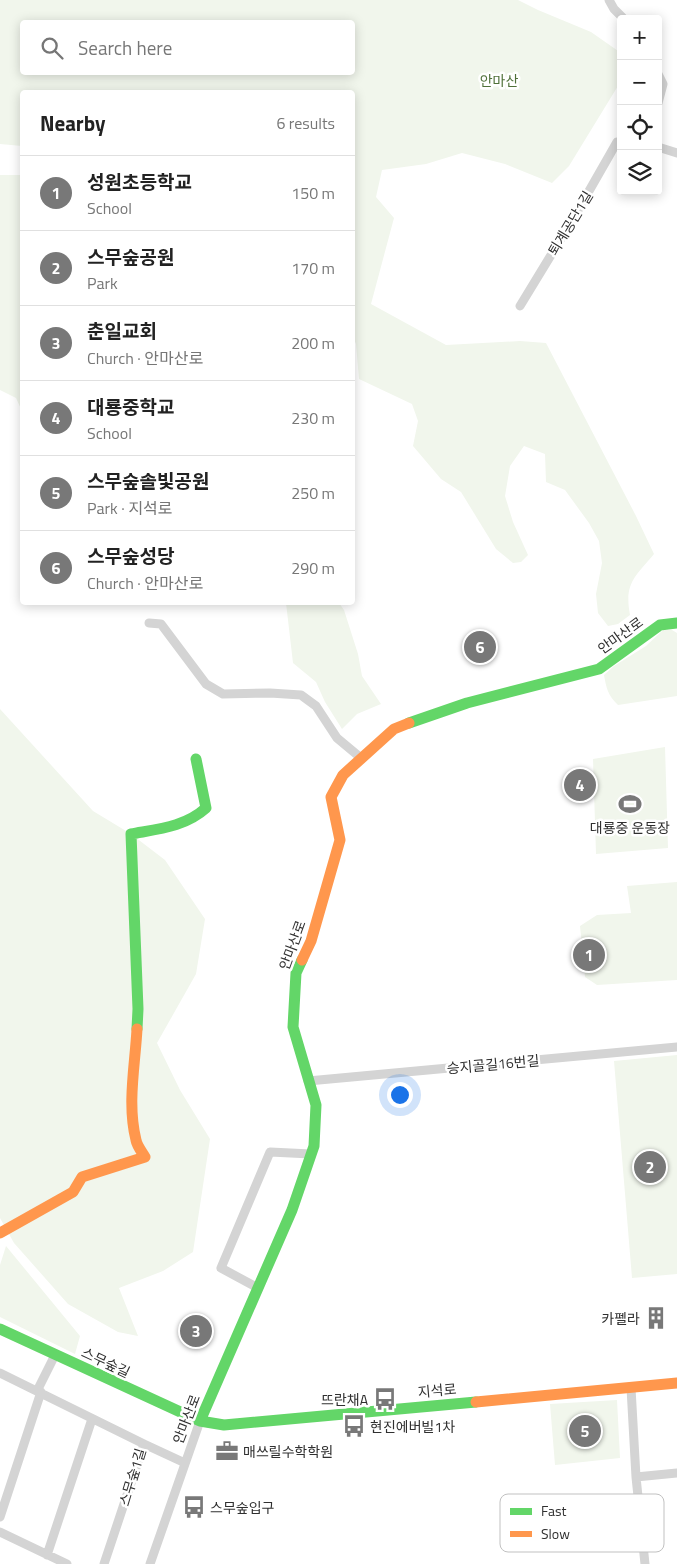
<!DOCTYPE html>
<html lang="en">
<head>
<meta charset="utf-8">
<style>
  body { margin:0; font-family:"Titillium Web","Noto Sans KR",sans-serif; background:#f6f6f6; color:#222 }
  .controls { position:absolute; right:15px; top:15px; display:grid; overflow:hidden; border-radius:5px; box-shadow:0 2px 12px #0003 }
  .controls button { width:45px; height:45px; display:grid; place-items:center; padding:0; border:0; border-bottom:1px solid #e0e0e0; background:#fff; color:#222; font:25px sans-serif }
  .you { position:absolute; left:399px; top:1094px; width:18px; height:18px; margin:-12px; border:4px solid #fff; border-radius:50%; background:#1a73e8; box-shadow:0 0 0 8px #1a73e833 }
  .badge { display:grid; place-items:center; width:32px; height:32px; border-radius:50%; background:#787878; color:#fff; font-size:16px; font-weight:700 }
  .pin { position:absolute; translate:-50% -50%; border:2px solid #fff; box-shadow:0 1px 5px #0006 }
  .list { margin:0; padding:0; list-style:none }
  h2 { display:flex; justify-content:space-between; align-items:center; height:65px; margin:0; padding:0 20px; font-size:21px }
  h2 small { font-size:16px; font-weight:400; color:#767676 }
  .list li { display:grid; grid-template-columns:32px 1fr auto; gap:15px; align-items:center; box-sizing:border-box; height:75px; padding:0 20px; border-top:1px solid #e0e0e0 }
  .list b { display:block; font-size:19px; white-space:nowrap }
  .list p { margin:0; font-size:16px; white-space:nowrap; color:#767676 }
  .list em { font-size:16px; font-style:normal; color:#767676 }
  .icon { flex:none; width:28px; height:28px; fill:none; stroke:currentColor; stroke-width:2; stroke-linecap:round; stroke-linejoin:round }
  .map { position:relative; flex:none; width:677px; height:1564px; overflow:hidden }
  .search { position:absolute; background:#fff; box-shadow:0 2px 12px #0003; left:20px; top:20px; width:335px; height:55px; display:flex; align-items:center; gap:12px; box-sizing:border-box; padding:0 18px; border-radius:5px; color:#767676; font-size:19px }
  .panel { position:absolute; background:#fff; box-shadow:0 2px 12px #0003; left:20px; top:90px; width:335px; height:515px; border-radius:5px }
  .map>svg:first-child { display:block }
  .green { fill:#f1f6ec; fill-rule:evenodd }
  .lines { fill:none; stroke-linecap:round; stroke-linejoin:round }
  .street { stroke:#d4d4d4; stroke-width:9 }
  .fast { stroke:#63d668; stroke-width:11 }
  .slow { stroke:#ff974d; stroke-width:11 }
  .labels { text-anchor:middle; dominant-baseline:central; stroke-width:5; stroke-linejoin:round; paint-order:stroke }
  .park-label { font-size:14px; fill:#4f7039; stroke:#fff }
  .street-label { font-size:14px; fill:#303030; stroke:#fff }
  .poi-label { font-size:14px; fill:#303030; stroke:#fff; text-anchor:start }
  .key { fill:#fff; stroke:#c1c1c1; stroke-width:1 }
  .key-label { font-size:14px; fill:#303030 }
</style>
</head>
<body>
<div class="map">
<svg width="677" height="1564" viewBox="0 0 677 1564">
  <rect width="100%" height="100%" fill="#fff"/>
  <!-- green -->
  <path class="green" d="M0 0H518L538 10 591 32 621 53V81L569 166 552 183 505 164 462 153 426 164 382 170 376 197 394 218 371 304 446 345 520 341 546 343 636 516 654 554C635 577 624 583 630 615L618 624 608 626 598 613 596 594 602 563 599 541 589 523 565 490 546 482 545 454 524 446 510 466 505 496 513 522 528 555 521 562 513 563 496 549 461 492 441 479 413 446 418 421 412 404 359 379 356 344 352 334V92H22V146L0 144ZM22 22H352V72H22Z
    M0 175H22V411L16 398 0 390Z
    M286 603H339L344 610 358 654 362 676 381 704 357 714 342 729 325 702 316 682 293 663Z
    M663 630H672L677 633V696L618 705C608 696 606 687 604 675L614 666 646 646Z
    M0 709 93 811 131 834 165 860 205 919 196 974 157 1043 180 1090 210 1139 193 1252 163 1271 119 1288 138 1336 118 1332 68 1304 14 1243 0 1218Z
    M665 747 668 848 596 854 593 759Z
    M677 882V980L597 985 585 977 580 926 597 915 631 913 627 886Z
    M677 1055V1274L632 1278 614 1061Z
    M6 1246 80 1336 75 1354 0 1317V1265Z
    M617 1400 620 1458 555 1465 550 1404Z"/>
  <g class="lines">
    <!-- street -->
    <path class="street" d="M609 0 614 9 624 19
      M658 74 663 84 658 103
      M658 147 677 153
      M520 306 573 219 617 142 621 143
      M149 623 161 624 206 684 223 694 270 693 301 695 316 706 337 738 361 758
      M308 1081 677 1047
      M258 1288 221 1268 270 1152 311 1154
      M0 1373 144 1444 104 1564
      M631 1388 636 1477 645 1564
      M37 1391 55 1355
      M144 1444 185 1463
      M636 1477 677 1473
      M0 1517 41 1392
      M0 1532 67 1564
      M47 1555 92 1419
      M150 1564 200 1421"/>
    <!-- fast -->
    <path class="fast" d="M409 723 467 703 599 669 660 625 677 623
      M137 1029 138 1009 131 834C158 829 185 827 206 808L196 759
      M0 1329 200 1421 224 1425 476 1402
      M200 1421 292 1210 314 1146 316 1105 293 1027 296 973 302 960"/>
    <!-- slow -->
    <path class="slow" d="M302 960 311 941 340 840 331 797 343 775 394 729 409 723
      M0 1233 73 1192 82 1177 145 1157C142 1152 137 1146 136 1140 127 1104 135 1066 137 1029
      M476 1402 677 1383"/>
  </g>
  <!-- icons -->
  <defs>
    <symbol id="stadium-bare" viewBox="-9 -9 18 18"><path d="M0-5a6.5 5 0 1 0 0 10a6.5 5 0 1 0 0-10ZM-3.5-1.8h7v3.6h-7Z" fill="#787878" stroke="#fff" stroke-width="2.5" paint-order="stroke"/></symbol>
    <symbol id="building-bare" viewBox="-9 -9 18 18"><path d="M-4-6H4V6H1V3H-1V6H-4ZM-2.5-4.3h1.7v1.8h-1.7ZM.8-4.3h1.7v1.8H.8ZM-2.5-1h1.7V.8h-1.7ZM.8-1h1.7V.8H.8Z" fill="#787878" stroke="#fff" stroke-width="2.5" paint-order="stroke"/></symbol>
    <symbol id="bus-bare" viewBox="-9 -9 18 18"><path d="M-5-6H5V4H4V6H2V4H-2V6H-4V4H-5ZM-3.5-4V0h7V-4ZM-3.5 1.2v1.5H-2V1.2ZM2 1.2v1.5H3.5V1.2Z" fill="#787878" stroke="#fff" stroke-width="2.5" paint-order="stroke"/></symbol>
    <symbol id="office-bare" viewBox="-9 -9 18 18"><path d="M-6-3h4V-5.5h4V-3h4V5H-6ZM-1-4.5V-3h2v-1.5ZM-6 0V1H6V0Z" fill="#787878" stroke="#fff" stroke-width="2.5" paint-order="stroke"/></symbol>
  </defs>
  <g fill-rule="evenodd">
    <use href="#stadium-bare" x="614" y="788" width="32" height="32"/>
    <use href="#building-bare" x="640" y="1302" width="32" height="32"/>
    <use href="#bus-bare" x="369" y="1383" width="32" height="32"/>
    <use href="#bus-bare" x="338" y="1410" width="32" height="32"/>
    <use href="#office-bare" x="211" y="1435" width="32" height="32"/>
    <use href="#bus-bare" x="178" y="1491" width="32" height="32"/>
  </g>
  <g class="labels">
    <!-- park labels -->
    <g class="park-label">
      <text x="499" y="80">안마산</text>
    </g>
    <!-- street labels -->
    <g class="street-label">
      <text transform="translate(570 223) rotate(-59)">퇴계공단1길</text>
      <text transform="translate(620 635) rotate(-36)">안마산로</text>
      <text transform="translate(292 945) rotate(-70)">안마산로</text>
      <text transform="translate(493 1064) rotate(-5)">승지골길16번길</text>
      <text transform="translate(106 1362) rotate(25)">스무숲길</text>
      <text transform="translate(437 1390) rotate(-5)">지석로</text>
      <text transform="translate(186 1419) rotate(-69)">안마산로</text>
      <text transform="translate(132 1477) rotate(-73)">스무숲1길</text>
    </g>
    <!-- poi labels -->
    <g class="poi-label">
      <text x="630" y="827" text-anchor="middle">대룡중 운동장</text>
      <text x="640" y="1318" text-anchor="end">카펠라</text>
      <text x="368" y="1399" text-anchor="end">뜨란채A</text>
      <text x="370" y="1426">현진에버빌1차</text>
      <text x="243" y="1451">매쓰릴수학학원</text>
      <text x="210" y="1507">스무숲입구</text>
    </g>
  </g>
  <!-- legend -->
  <rect x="500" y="1494" width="164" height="58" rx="8" class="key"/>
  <rect x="510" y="1508" width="22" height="7" fill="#63d668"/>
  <rect x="510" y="1531" width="22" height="6" fill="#ff974d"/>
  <g class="key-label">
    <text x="541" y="1516">Fast</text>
    <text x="541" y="1539">Slow</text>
  </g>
</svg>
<div class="controls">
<button>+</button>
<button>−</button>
<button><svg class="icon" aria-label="locate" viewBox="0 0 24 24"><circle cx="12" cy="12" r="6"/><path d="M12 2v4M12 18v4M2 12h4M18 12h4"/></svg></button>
<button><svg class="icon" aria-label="layers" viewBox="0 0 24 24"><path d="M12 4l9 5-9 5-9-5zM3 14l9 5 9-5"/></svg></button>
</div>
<div class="you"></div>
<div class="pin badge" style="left:589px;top:955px">1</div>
<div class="pin badge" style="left:650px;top:1167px">2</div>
<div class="pin badge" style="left:196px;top:1331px">3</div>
<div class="pin badge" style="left:580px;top:785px">4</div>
<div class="pin badge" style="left:585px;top:1431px">5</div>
<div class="pin badge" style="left:480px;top:647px">6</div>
<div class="search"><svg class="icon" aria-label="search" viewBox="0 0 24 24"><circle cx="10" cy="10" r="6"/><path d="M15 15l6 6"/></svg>Search here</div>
<section class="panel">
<h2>Nearby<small>6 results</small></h2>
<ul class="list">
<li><span class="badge">1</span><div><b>성원초등학교</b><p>School</p></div><em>150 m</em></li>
<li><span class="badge">2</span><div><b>스무숲공원</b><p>Park</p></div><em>170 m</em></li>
<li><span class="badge">3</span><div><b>춘일교회</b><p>Church · 안마산로</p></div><em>200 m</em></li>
<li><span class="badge">4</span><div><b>대룡중학교</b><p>School</p></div><em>230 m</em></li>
<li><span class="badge">5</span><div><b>스무숲솔빛공원</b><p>Park · 지석로</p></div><em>250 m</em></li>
<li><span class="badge">6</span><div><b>스무숲성당</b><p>Church · 안마산로</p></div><em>290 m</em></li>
</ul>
</section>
</div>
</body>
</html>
